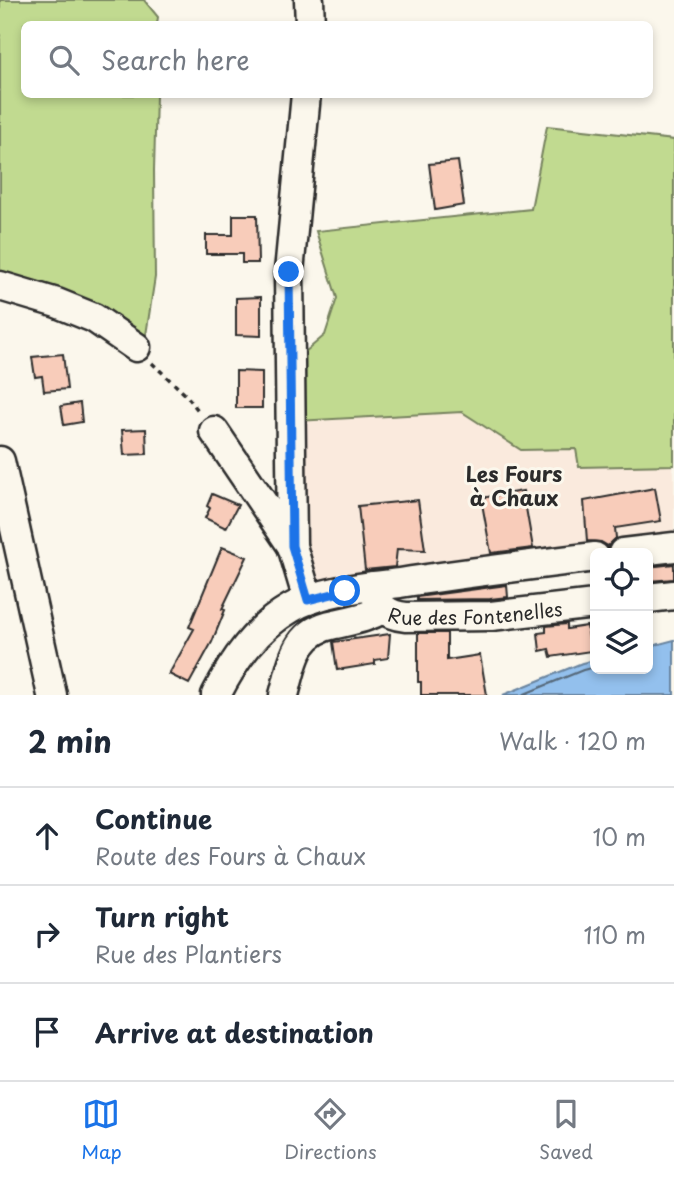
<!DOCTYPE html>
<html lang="en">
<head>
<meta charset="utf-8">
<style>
  body { margin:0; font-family:"Playpen Sans",sans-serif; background:#f2f2f3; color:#1f2937 }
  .controls { position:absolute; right:21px; bottom:21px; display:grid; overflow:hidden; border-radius:10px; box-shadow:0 4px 10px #0003 }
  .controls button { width:63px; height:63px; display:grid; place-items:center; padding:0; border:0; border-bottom:2px solid #e0e1e3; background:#fff; color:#1f2937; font:35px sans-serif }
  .stop { position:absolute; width:21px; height:21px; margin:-16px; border:5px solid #1a73e8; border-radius:50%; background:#fff }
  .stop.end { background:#1a73e8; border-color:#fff; box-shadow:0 2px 7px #0008 }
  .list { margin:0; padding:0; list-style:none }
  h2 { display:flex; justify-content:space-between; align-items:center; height:91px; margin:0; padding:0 28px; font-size:30px }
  h2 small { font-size:23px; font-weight:400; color:#747a83 }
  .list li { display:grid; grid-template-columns:46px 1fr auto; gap:21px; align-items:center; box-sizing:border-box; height:98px; padding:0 28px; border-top:2px solid #e0e1e3 }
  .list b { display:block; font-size:26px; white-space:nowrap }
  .list p { margin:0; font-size:23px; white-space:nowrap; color:#747a83 }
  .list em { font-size:23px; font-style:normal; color:#747a83 }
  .icon { flex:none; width:38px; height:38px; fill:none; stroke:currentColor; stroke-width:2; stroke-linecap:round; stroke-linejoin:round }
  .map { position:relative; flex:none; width:674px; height:695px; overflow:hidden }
  .search { position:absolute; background:#fff; box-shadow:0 4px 10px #0003; left:21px; right:21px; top:21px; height:77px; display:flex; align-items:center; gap:18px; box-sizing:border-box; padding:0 24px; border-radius:10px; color:#747a83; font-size:26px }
  .sheet { height:385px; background:#fff }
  nav { display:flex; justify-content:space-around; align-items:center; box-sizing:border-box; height:98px; border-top:2px solid #e0e1e3; background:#fff; font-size:19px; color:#747a83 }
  nav a { display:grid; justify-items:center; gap:4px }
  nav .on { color:#1a73e8 }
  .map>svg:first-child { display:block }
  .built { fill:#faeadd }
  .green { fill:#c1da90; stroke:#76825e; stroke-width:2 }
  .water { fill:#93c0ed; stroke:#69849f; stroke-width:2 }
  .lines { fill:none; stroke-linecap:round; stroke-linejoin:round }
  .shore { stroke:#556779; stroke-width:2 }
  .building { fill:#f8ccba; stroke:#2b2b2b; stroke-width:2 }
  .minor-casing { stroke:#2b2b2b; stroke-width:33 }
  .path { stroke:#2b2b2b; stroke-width:3.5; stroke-dasharray:5 5; stroke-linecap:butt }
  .minor { stroke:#fbf7ec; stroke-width:28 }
  .route { stroke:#1a73e8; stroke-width:9 }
  .labels { text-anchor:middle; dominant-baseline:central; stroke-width:6; stroke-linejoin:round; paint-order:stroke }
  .street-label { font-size:19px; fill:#2b2b2b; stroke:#fbf7ec }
  .neighbourhood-label { font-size:21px; font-weight:bold; fill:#2b2b2b; stroke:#fbf7ec }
</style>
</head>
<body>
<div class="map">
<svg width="674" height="695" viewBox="0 0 674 695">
  <rect width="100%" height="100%" fill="#fbf7ec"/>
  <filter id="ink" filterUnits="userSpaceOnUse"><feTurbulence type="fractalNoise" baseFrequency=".0143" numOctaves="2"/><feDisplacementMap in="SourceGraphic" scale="14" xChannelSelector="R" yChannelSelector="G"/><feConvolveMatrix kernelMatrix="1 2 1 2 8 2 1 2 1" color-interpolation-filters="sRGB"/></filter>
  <g filter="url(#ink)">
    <!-- built -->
    <path class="built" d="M462 412 521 450 576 449 579 467 672 465 674 480V537L320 585 296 505 297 421Z"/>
    <!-- green -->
    <path class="green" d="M0 0H144L158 17 157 24H24V94L156 95 154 171 155 277 142 361 84 321 0 298Z
      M547 126 674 140V465L579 467 576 449 521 450 462 412 297 421 298 358 325 335 337 298 316 231 531 209Z"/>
    <!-- water -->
    <path class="water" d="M674 640V695H503L582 663 595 660V669H648V647Z"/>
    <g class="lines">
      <!-- shore -->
      <path class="shore" d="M522 695 583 670 595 667"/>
    </g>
    <!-- building -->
    <path class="building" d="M458 161 464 205 435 210 429 164Z
      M233 215H257L258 263H242V254H206V235H233Z
      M261 297V336L236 335V298Z
      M63 354 67 389 44 391 42 376 35 377 32 357Z
      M236 371 262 372V408H236Z
      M80 403 82 422 64 425 61 406Z
      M146 429 147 454 124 455 122 430Z
      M655 488 661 521 615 528 616 538 608 546 601 542 587 541 584 501Z
      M523 491 533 548 491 553 481 498Z
      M212 494 238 505 226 528 205 518 210 508 207 506Z
      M418 500 425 550 397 549 395 567 365 570 358 506Z
      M222 547 247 557 222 609 225 610 212 642 189 684 169 674 194 629 189 627Z
      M674 564V579L648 581V567Z
      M507 585 508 597 490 599 417 600V597Z
      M567 624V629L587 626 591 651 551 657 549 649 540 651 538 633 546 632V626Z
      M418 633H447V660L480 655 487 695H421V682H418Z
      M390 634 388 658 375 660V664L337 670 333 642Z"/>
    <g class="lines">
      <defs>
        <g id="minor">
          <path d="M309 0 310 24"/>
          <path d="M306 94 289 272 292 546 308 600"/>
          <path d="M0 286 57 303 94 318 136 347"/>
          <path d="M214 431 292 546"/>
          <path d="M0 461 52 695"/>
          <path d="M623 553 674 547"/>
          <path id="s1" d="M374 586C376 606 386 615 406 617L491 616 595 604"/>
          <path d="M648 598 674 595"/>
          <path d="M216 695C234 660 256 628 291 608 321 590 366 587 400 583 465 573 530 565 595 557"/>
          <path d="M284 695C293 663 295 631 335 624 352 620 367 618 382 609"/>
        </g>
      </defs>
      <!-- minor casing -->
      <use href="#minor" class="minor-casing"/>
      <!-- path -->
      <path class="path" d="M152 363 187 396 200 413"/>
      <!-- minor -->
      <use href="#minor" class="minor"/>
    </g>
  </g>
  <g class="lines" filter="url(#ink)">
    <!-- route -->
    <path class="route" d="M289 272 292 546 308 600 345 591"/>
  </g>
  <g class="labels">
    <!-- street labels -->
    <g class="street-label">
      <text stroke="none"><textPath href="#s1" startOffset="119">Rue des Fontenelles</textPath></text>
    </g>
    <!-- neighbourhood labels -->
    <g class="neighbourhood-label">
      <text x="514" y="473">Les Fours<tspan x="514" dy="24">à Chaux</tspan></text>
    </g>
  </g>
</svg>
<div class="controls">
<button><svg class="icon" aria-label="locate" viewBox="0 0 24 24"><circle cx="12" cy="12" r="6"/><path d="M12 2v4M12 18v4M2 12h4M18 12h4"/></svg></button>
<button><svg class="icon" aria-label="layers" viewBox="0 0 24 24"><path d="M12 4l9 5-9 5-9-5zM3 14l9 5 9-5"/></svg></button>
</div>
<div class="stop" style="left:345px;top:591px"></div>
<div class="stop end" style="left:289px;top:272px"></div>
<div class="search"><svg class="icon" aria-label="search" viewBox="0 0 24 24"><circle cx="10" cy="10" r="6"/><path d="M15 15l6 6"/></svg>Search here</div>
</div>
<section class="sheet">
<h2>2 min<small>Walk · 120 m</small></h2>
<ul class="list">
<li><svg class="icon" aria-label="ahead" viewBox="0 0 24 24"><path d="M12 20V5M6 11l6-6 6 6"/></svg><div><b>Continue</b><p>Route des Fours à Chaux</p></div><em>10 m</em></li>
<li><svg class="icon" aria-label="right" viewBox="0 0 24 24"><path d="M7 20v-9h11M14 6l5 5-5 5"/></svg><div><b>Turn right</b><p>Rue des Plantiers</p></div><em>110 m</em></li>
<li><svg class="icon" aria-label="arrive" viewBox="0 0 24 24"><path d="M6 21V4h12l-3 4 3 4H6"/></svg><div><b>Arrive at destination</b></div></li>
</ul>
</section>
<nav>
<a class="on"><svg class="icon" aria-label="map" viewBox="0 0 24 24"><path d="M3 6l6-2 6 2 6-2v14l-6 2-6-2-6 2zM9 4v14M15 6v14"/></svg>Map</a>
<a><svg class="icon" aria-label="directions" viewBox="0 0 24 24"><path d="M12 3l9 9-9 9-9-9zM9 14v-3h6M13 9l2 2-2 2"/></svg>Directions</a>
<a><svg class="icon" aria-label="saved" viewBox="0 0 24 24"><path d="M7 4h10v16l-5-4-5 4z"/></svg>Saved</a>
</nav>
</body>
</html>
